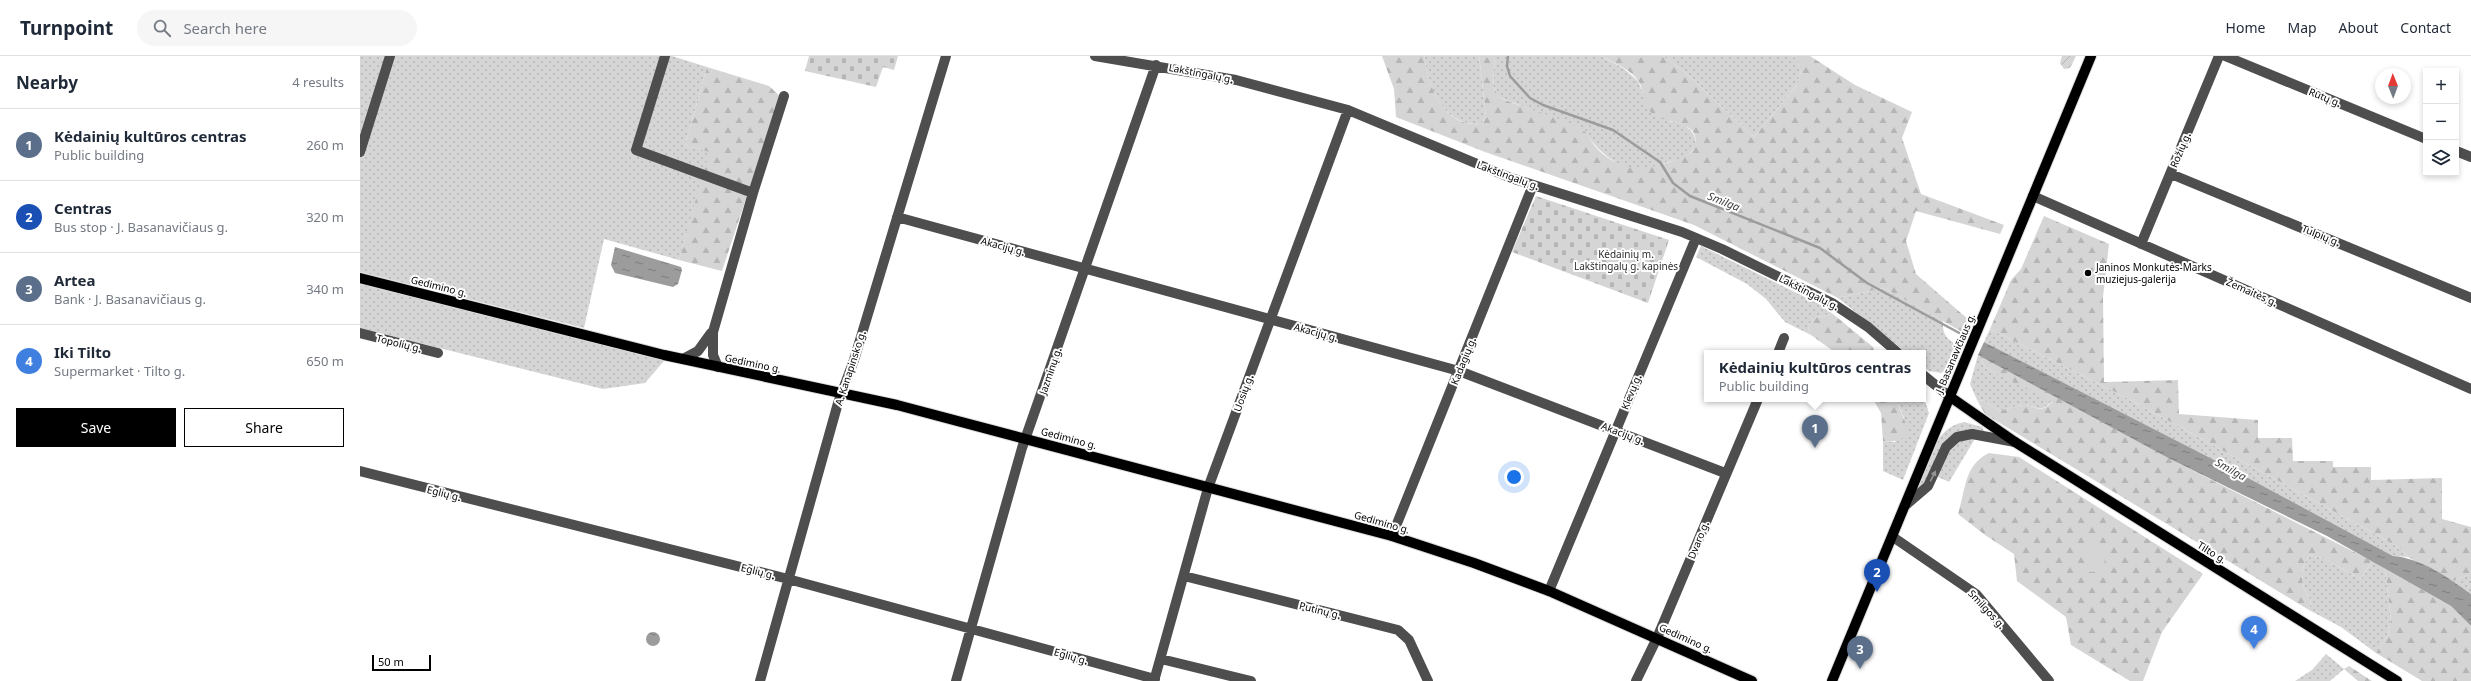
<!DOCTYPE html>
<html lang="en">
<head>
<meta charset="utf-8">
<style>
  body { margin:0; font-family:"Noto Sans",sans-serif; background:#f6f6f7; color:#1f2937 }
  .controls { position:absolute; right:12px; top:12px; display:grid; overflow:hidden; border-radius:0px; box-shadow:0 2px 6px #0003 }
  .controls button { width:36px; height:36px; display:grid; place-items:center; padding:0; border:0; border-bottom:1px solid #e0e1e3; background:#fff; color:#1f2937; font:20px sans-serif }
  .compass { position:absolute; left:2015px; top:12px; width:36px; height:36px; border-radius:50%; background:#fff; box-shadow:0 2px 6px #0003; rotate:359deg }
  .scale { position:absolute; left:12px; bottom:10px; width:59px; box-sizing:border-box; padding-left:4px; border:2px solid #000; border-top:0; font-size:11px; line-height:14px; white-space:nowrap; color:#000; -webkit-text-stroke:3px #fff; paint-order:stroke }
  .you { position:absolute; left:1154px; top:421px; width:14px; height:14px; margin:-10px; border:3px solid #fff; border-radius:50%; background:#1a73e8; box-shadow:0 0 0 6px #1a73e833 }
  .badge { display:grid; place-items:center; width:26px; height:26px; border-radius:50%; background:#000; color:#fff; font-size:13px; font-weight:700 }
  .pin { position:absolute; translate:-50% -33px; filter:drop-shadow(0 1px 2px #0008) }
  .pin::after { content:''; position:absolute; top:21px; width:14px; height:12px; background:inherit; clip-path:polygon(0 0,100% 0,50% 100%) }
  .popup { position:absolute; left:1344px; top:294px; width:222px; height:52px; box-sizing:border-box; display:grid; place-content:center; border-radius:0px; background:#fff; filter:drop-shadow(0 1px 3px #0005); font-size:13px; white-space:nowrap; color:#747a83 }
  .popup b { font-size:15px; color:#1f2937 }
  .popup::after { content:''; position:absolute; left:50%; top:100%; margin-left:-8px; border:8px solid transparent; border-top-color:#fff }
  .list { margin:0; padding:0; list-style:none }
  h2 { display:flex; justify-content:space-between; align-items:center; height:52px; margin:0; padding:0 16px; font-size:17px }
  h2 small { font-size:13px; font-weight:400; color:#747a83 }
  .list li { display:grid; grid-template-columns:26px 1fr auto; gap:12px; align-items:center; box-sizing:border-box; height:72px; padding:0 16px; border-top:1px solid #e0e1e3 }
  .list b { display:block; font-size:15px; white-space:nowrap }
  .list p { margin:0; font-size:13px; white-space:nowrap; color:#747a83 }
  .list em { font-size:13px; font-style:normal; color:#747a83 }
  .actions { display:flex; gap:8px; padding:12px 16px }
  .actions a { flex:1; padding:9px 0; border:1px solid #000; border-radius:0px; text-align:center; font-size:14px; color:#000 }
  .actions .main { background:#000; color:#fff }
  .icon { flex:none; width:22px; height:22px; fill:none; stroke:currentColor; stroke-width:2; stroke-linecap:round; stroke-linejoin:round }
  .map { position:relative; flex:none; width:2111px; height:625px; overflow:hidden }
  header { display:flex; align-items:center; gap:24px; box-sizing:border-box; height:56px; padding:0 20px; background:#fff; border-bottom:1px solid #e0e1e3 }
  header strong { font-size:19px }
  nav { display:flex; gap:22px; margin-inline-start:auto; font-size:14px }
  .search { width:280px; height:36px; background:#f6f6f7; display:flex; align-items:center; gap:10px; box-sizing:border-box; padding:0 14px; border-radius:22px; color:#747a83; font-size:15px }
  main { display:flex }
  aside { flex:1; background:#fff }
  .map>svg:first-child { display:block }
  .grass { fill:url(#grass-dots) }
  .forest { fill:url(#forest-firs) }
  .cemetery { fill:url(#cemetery-stones) }
  .garden { fill:url(#garden-furrows) }
  .pitch { fill:#d5d5d5 }
  .water { fill:url(#water-ripples) }
  .lines { fill:none; stroke-linecap:round; stroke-linejoin:round }
  .stream { stroke:#9c9c9c; stroke-width:2.5 }
  .major-casing { stroke:#dbdbdb; stroke-width:12 }
  .minor { stroke:#4e4e4e; stroke-width:10 }
  .major { stroke:#000; stroke-width:10 }
  .oneway { fill:#959595 }
  .poi-dot { fill:#000; stroke:#fff; stroke-width:1.5 }
  .labels { text-anchor:middle; dominant-baseline:central; stroke-width:4; stroke-linejoin:round; paint-order:stroke }
  .street-label { font-size:10px; fill:#000; stroke:#fff }
  .park-label { font-size:10px; fill:#2c2c2c; stroke:#fff }
  .poi-label { font-size:10px; fill:#000; stroke:#fff; text-anchor:start }
  .water-label { font-size:11px; font-style:italic; fill:#3d3d3d; stroke:#fff }
</style>
</head>
<body>
<header>
<strong>Turnpoint</strong>
<div class="search"><svg class="icon" aria-label="search" viewBox="0 0 24 24"><circle cx="10" cy="10" r="6"/><path d="M15 15l6 6"/></svg>Search here</div>
<nav><a>Home</a><a>Map</a><a>About</a><a>Contact</a></nav>
</header>
<main>
<aside>
<h2>Nearby<small>4 results</small></h2>
<ul class="list">
<li><span class="badge" style="background:#5c6f8a">1</span><div><b>Kėdainių kultūros centras</b><p>Public building</p></div><em>260 m</em></li>
<li><span class="badge" style="background:#1a4fb4">2</span><div><b>Centras</b><p>Bus stop · J. Basanavičiaus g.</p></div><em>320 m</em></li>
<li><span class="badge" style="background:#5c6f8a">3</span><div><b>Artea</b><p>Bank · J. Basanavičiaus g.</p></div><em>340 m</em></li>
<li><span class="badge" style="background:#3f7fe0">4</span><div><b>Iki Tilto</b><p>Supermarket · Tilto g.</p></div><em>650 m</em></li>
</ul>
<div class="actions"><a class="main">Save</a><a>Share</a></div>
</aside>
<div class="map">
<svg width="2111" height="625" viewBox="0 0 2111 625">
  <defs>
    <pattern id="grass-dots" width="8" height="8" patternUnits="userSpaceOnUse"><rect width="8" height="8" fill="#d5d5d5"/><path d="M2 2h.1M6 6h.1" fill="none" stroke="#b5b5b5" stroke-width="1.8" stroke-linecap="round"/></pattern>
    <pattern id="forest-firs" width="22" height="20" patternUnits="userSpaceOnUse"><rect width="22" height="20" fill="#d5d5d5"/><path d="M5 1l3.5 6h-7zM16 11l3.5 6h-7z" fill="#b5b5b5"/></pattern>
    <pattern id="cemetery-stones" width="16" height="16" patternUnits="userSpaceOnUse"><rect width="16" height="16" fill="#d5d5d5"/><path d="M2 7V4a2 2 0 0 1 4 0v3zM10 15v-3a2 2 0 0 1 4 0v3z" fill="#b5b5b5"/></pattern>
    <pattern id="garden-furrows" width="10" height="10" patternUnits="userSpaceOnUse"><rect width="10" height="10" fill="#d5d5d5"/><path d="M-1 1l2-2M0 10L10 0M9 11l2-2" fill="none" stroke="#b5b5b5"/></pattern>
    <pattern id="water-ripples" width="26" height="14" patternUnits="userSpaceOnUse"><rect width="26" height="14" fill="#9c9c9c"/><path d="M2 4q2-2 4 0t4 0M15 11q2-2 4 0t4 0" fill="none" stroke="#7d7d7d"/></pattern>
  </defs>
  <rect width="100%" height="100%" fill="#fff"/>
  <!-- grass -->
  <path class="grass" d="M0 0H312L347 11 325 89 350 96 319 204 244 183 224 272 0 216Z
    M1064 0H1119L1126 60 1121 68C1082 70 1069 32 1064 0Z
    M1135 0H1241L1263 12 1278 25 1284 39 1311 66C1328 66 1346 84 1328 99 1324 103 1314 105 1308 106 1302 108 1294 112 1287 113 1261 116 1238 97 1225 75L1139 41 1133 30Z
    M1303 0H1431L1436 2 1441 16 1436 30 1394 81 1326 17Z
    M1341 190 1459 248 1473 258 1453 262 1448 272 1451 279 1425 266 1406 243 1387 228 1336 201Z
    M0 222 304 299V305L285 327 243 333 0 272Z
    M1524 232 1583 265C1582 279 1587 283 1599 290L1587 314 1581 317 1569 315 1563 310V297H1547L1478 242Z
    M1630 273 1765 341 2026 484 2041 493 2048 501 2033 500 1866 410 1624 286Z
    M1618 299 1623 301 1622 306 1626 312 1692 345C1678 360 1677 348 1663 349 1655 350 1647 353 1640 355L1624 345 1617 344 1610 328Z
    M1563 339 1569 357 1543 424 1523 415V385L1535 386 1544 362 1536 343H1563Z
    M1604 366 1622 371 1624 375 1616 381 1589 426 1576 420 1556 437C1567 411 1572 372 1604 366Z
    M1950 499 1962 502 2001 523 2012 505 2025 513 2031 564 2028 579 2016 597 1981 571 1949 554 1951 545C1941 531 1938 514 1950 499Z
    M2111 518V538L2093 525Z
    M1966 598 1984 613 1970 625H1935L1952 614Z"/>
  <!-- forest -->
  <path class="forest" d="M1022 0H1064C1069 31 1082 71 1121 68L1126 60 1119 0H1135L1133 30 1139 41C1167 54 1196 59 1223 74 1228 77 1229 82 1232 86 1239 97 1253 107 1266 110 1282 115 1297 110 1313 105 1323 102 1333 99 1335 88 1341 63 1299 69 1289 54 1283 46 1284 34 1279 26 1271 13 1254 7 1241 0H1303L1326 17 1394 81 1436 30 1441 16 1436 2 1431 0H1450L1495 29 1552 56 1542 82 1561 138 1644 169 1640 178 1556 155 1546 185 1556 218 1609 264 1604 277 1524 232 1478 242 1334 169 1125 96 1036 61 1034 33Z
    M347 11 409 30 420 40 362 215 319 204 349 96 325 89Z
    M1684 160 1749 188 1743 241 1744 326 1818 324 1819 358 1898 364V382H1932L1933 405H1973V411H2011V424L2082 422V463L2111 471V518L2093 525 2048 501 2041 493 2026 484 1765 341 1630 273 1651 224 1661 213Z
    M1473 258 1513 291 1515 297H1476L1451 279 1448 272 1453 262Z
    M1623 301 1810 403 2012 505 2001 523 1962 502 1950 499C1938 514 1941 531 1951 545L1949 554 1625 358 1617 344 1624 345 1640 355C1647 353 1655 350 1663 349 1676 348 1678 360 1692 346L1626 312 1622 306Z
    M1513 343H1536L1549 376C1541 385 1535 386 1523 385L1521 357Z
    M1629 397 1659 401 1843 518 1802 576 1783 625H1770L1711 589 1706 561 1657 525 1654 498 1625 479 1598 458C1606 433 1604 409 1629 397Z
    M2025 513 2091 550 2111 570V625H2062L2016 597 2028 579 2031 564Z
    M1989 610 2012 625H1998L1984 613Z"/>
  <!-- cemetery -->
  <path class="cemetery" d="M449 0H538L534 14 523 11 516 31 445 15Z
    M1176 140 1309 184 1288 247 1152 196Z"/>
  <!-- garden -->
  <path class="garden" d="M1702 0H1716L1710 12 1704 13 1700 7Z"/>
  <!-- pitch -->
  <path class="pitch" d="M1744 488 1745 515 1729 516 1728 489Z"/>
  <!-- water -->
  <path class="water" d="M255 191 321 211 322 214 318 228 313 231 255 217 251 209Z
    M1624 286 1866 410 2033 500C2061 502 2089 522 2111 538V570L2091 550 1967 480 1810 403 1618 299Z
    M286 583a7 7 0 1 1 14 0a7 7 0 1 1-14 0Z"/>
  <g class="lines">
    <!-- stream -->
    <path class="stream" d="M1148 0 1147 10 1150 20 1170 42 1183 49 1253 74 1300 106 1313 127 1330 140 1460 192 1507 227 1603 279"/>
    <defs>
      <path id="major" d="M0 222 304 299 537 349 1032 480 1114 507 1189 535 1392 625
        M1589 340 1655 386 2037 625
        M1472 625 1731 0"/>
    </defs>
    <!-- major casing -->
    <use href="#major" class="major-casing"/>
    <!-- minor -->
    <path class="minor" d="M305 0 276 94 393 137
      M735 0 876 24 988 54 1151 122 1322 176 1362 193 1472 247 1508 271 1538 297
      M1865 0 2066 83
      M2096 95 2111 101
      M0 96 30 0
      M1811 118 2111 242
      M1673 140 2111 333
      M537 161 1099 315 1365 417
      M1781 188 1859 0
      M0 277 78 297
      M1418 297 1424 282
      M323 303 338 295 351 277
      M358 311 353 299V276L393 137 424 40
      M1563 319 1589 340
      M0 415 428 523 795 623
      M1547 448 1568 430 1586 391 1597 381 1612 378 1655 386
      M1032 480 1173 129
      M1533 481 1616 538 1689 625
      M824 520 1038 574 1049 584 1068 625
      M1189 535 1336 182
      M801 603 891 625
      M400 625 478 347 494 304 586 0
      M596 625 662 392 796 9
      M794 625 848 432 988 54
      M1276 625 1297 582 1398 343"/>
    <!-- major -->
    <use href="#major" class="major"/>
  </g>
  <!-- one-way arrows -->
  <defs><path id="oneway-solid" d="M-6-.8H1V-3.2L6.5 0L1 3.2V.8H-6Z"/></defs>
  <use class="oneway" href="#oneway-solid" transform="translate(1573 420) rotate(-63)"/>
  <!-- markers -->
  <circle class="poi-dot" cx="1728" cy="217" r="4"/>
  <g class="labels">
    <!-- street labels -->
    <g class="street-label">
      <text transform="translate(841 17) rotate(11)">Lakštingalų g.</text>
      <text transform="translate(1965 41) rotate(22)">Rūtų g.</text>
      <text transform="translate(1820 94) rotate(-67)">Rožių g.</text>
      <text transform="translate(1148 119) rotate(20)">Lakštingalų g.</text>
      <text transform="translate(1961 179) rotate(22)">Tulpių g.</text>
      <text transform="translate(643 190) rotate(15)">Akacijų g.</text>
      <text transform="translate(79 230) rotate(14)">Gedimino g.</text>
      <text transform="translate(1449 236) rotate(27)">Lakštingalų g.</text>
      <text transform="translate(1892 236) rotate(24)">Žemaitės g.</text>
      <text transform="translate(956 276) rotate(15)">Akacijų g.</text>
      <text transform="translate(39 287) rotate(14)">Topolių g.</text>
      <text transform="translate(1595 297) rotate(-67)">J. Basanavičiaus g.</text>
      <text transform="translate(1103 305) rotate(-68)">Kadagių g.</text>
      <text transform="translate(393 307) rotate(12)">Gedimino g.</text>
      <text transform="translate(490 312) rotate(-72)">A. Kanapinsko g.</text>
      <text transform="translate(690 315) rotate(-71)">Jazminų g.</text>
      <text transform="translate(1271 336) rotate(-68)">Klevų g.</text>
      <text transform="translate(883 337) rotate(-70)">Uosių g.</text>
      <text transform="translate(1263 377) rotate(21)">Akacijų g.</text>
      <text transform="translate(709 382) rotate(15)">Gedimino g.</text>
      <text transform="translate(84 437) rotate(14)">Eglių g.</text>
      <text transform="translate(1022 466) rotate(16)">Gedimino g.</text>
      <text transform="translate(1338 484) rotate(-68)">Dvaro g.</text>
      <text transform="translate(1852 496) rotate(32)">Tilto g.</text>
      <text transform="translate(398 515) rotate(14)">Eglių g.</text>
      <text transform="translate(1627 553) rotate(47)">Smilgos g.</text>
      <text transform="translate(960 554) rotate(14)">Putinų g.</text>
      <text transform="translate(1326 582) rotate(24)">Gedimino g.</text>
      <text transform="translate(711 600) rotate(16)">Eglių g.</text>
    </g>
    <!-- park labels -->
    <g class="park-label">
      <text x="1266" y="198">Kėdainių m.<tspan x="1266" dy="12">Lakštingalų g. kapinės</tspan></text>
    </g>
    <!-- poi labels -->
    <g class="poi-label">
      <text x="1736" y="211">Janinos Monkutės-Marks<tspan x="1736" dy="12">muziejus-galerija</tspan></text>
    </g>
    <!-- water labels -->
    <g class="water-label">
      <text transform="translate(1364 145) rotate(22)">Smilga</text>
      <text transform="translate(1871 413) rotate(29)">Smilga</text>
    </g>
  </g>
</svg>
<div class="controls">
<button>+</button>
<button>−</button>
<button><svg class="icon" aria-label="layers" viewBox="0 0 24 24"><path d="M12 4l9 5-9 5-9-5zM3 14l9 5 9-5"/></svg></button>
</div>
<svg class="compass" viewBox="-18 -18 36 36"><path d="M0-13l5 13h-10z" fill="#e53935"/><path d="M0 13l5-13h-10z" fill="#747a83"/></svg>
<div class="scale">50 m</div>
<div class="you"></div>
<div class="pin badge" style="left:1455px;top:392px;background:#5c6f8a">1</div>
<div class="popup"><b>Kėdainių kultūros centras</b>Public building</div>
<div class="pin badge" style="left:1517px;top:536px;background:#1a4fb4">2</div>
<div class="pin badge" style="left:1500px;top:613px;background:#5c6f8a">3</div>
<div class="pin badge" style="left:1894px;top:593px;background:#3f7fe0">4</div>
</div>
</main>
</body>
</html>
